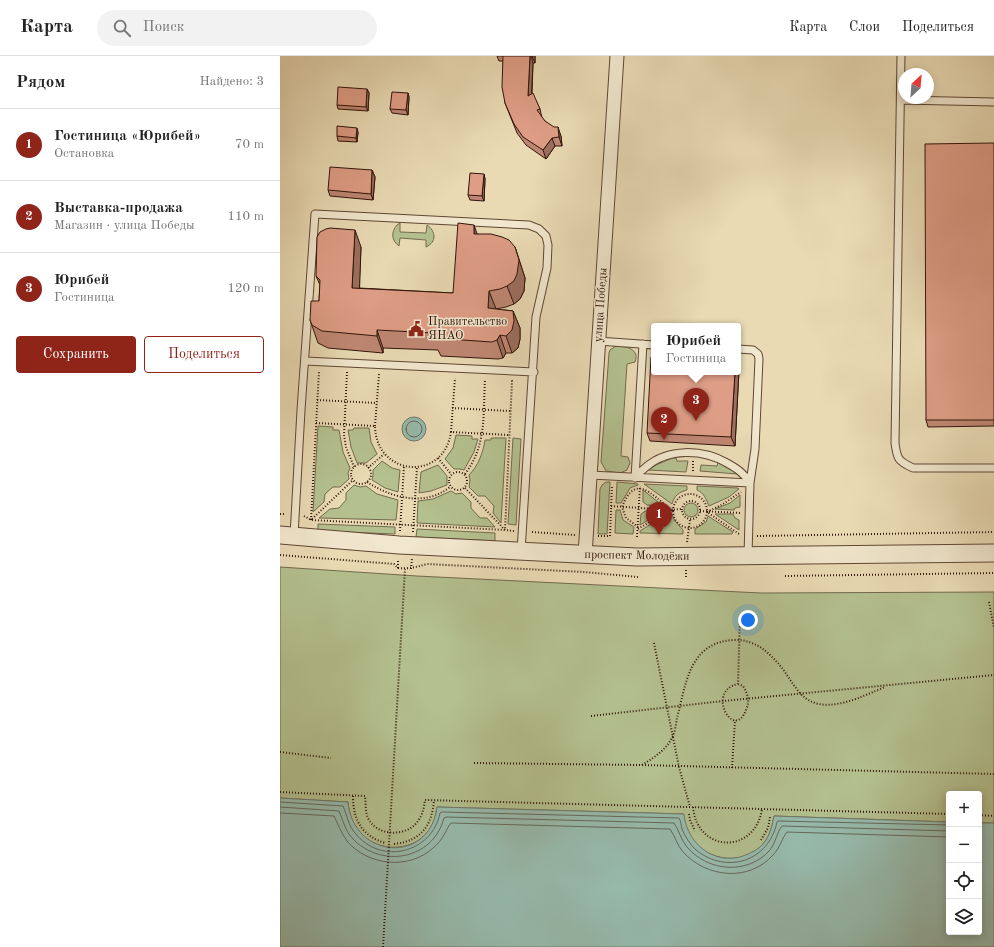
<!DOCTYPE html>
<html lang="ru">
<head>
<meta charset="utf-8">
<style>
  body { margin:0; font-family:"Old Standard TT",serif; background:#f2f2f2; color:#222 }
  .controls { position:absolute; right:12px; bottom:12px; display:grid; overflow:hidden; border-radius:4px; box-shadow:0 2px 10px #0003 }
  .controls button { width:36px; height:36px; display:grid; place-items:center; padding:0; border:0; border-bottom:1px solid #e0e0e0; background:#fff; color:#222; font:20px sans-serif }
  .compass { position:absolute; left:618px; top:12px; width:36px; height:36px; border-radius:50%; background:#fff; box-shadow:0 2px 10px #0003; rotate:26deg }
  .you { position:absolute; left:468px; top:564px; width:14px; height:14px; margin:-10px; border:3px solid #fff; border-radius:50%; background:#1a73e8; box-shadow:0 0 0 6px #1a73e833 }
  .badge { display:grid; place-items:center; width:26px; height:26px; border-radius:50%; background:#8f2418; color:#fff; font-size:13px; font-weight:700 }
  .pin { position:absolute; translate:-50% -33px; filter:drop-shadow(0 1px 2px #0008) }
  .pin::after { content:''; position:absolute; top:21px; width:14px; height:12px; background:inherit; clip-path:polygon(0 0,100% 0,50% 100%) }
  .popup { position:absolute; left:371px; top:267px; width:90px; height:52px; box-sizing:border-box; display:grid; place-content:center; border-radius:4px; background:#fff; filter:drop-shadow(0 1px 3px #0005); font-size:13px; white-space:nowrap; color:#767676 }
  .popup b { font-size:15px; color:#222 }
  .popup::after { content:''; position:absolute; left:50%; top:100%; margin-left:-8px; border:8px solid transparent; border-top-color:#fff }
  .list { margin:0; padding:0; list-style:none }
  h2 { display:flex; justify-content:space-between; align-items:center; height:52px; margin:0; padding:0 16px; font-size:17px }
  h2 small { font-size:13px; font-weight:400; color:#767676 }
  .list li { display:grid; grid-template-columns:26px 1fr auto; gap:12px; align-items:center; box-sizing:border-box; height:72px; padding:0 16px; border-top:1px solid #e0e0e0 }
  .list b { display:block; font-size:15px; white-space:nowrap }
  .list p { margin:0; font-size:13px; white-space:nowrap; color:#767676 }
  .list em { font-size:13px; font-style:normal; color:#767676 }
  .actions { display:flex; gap:8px; padding:12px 16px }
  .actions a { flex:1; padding:9px 0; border:1px solid #8f2418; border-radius:4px; text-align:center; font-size:14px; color:#8f2418 }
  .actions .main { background:#8f2418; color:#fff }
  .icon { flex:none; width:22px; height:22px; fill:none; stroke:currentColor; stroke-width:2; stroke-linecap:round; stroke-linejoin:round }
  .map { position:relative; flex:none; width:714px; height:891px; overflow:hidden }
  header { display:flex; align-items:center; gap:24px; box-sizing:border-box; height:56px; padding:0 20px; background:#fff; border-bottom:1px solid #e0e0e0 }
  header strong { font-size:19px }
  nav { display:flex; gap:22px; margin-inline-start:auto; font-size:14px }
  .search { width:280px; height:36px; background:#f2f2f2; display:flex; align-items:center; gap:10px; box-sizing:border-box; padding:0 14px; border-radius:22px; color:#767676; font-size:15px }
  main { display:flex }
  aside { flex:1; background:#fff }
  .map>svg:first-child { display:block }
  .green { fill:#b4c08f; stroke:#726a4c }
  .water { fill:#97bbad; stroke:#6e786b }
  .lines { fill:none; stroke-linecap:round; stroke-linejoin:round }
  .shore { stroke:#64685b; stroke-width:1 }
  .service-casing { stroke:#5f4634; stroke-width:9 }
  .minor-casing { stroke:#5f4634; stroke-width:15 }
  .tertiary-casing { stroke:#5f4634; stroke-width:19 }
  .path { stroke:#311409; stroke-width:2; stroke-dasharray:1 2; stroke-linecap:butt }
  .service { stroke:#f1e7ce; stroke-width:7 }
  .minor { stroke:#f1e7ce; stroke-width:13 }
  .tertiary { stroke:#f1e7ce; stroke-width:17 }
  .wall { fill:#bf8773; stroke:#311409 }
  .shaded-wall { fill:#9b6e5e; stroke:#311409 }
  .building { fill:#de9d86; stroke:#311409 }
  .labels { text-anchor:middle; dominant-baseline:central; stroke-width:3; stroke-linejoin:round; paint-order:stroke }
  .street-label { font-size:12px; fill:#311409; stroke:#f1e7ce }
  .poi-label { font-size:12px; fill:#311409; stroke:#f1e7ce; text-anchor:start }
</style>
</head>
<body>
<header>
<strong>Карта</strong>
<div class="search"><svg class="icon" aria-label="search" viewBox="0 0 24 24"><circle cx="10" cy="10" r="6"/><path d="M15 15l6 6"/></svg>Поиск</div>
<nav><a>Карта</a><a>Слои</a><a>Поделиться</a></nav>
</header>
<main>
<aside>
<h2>Рядом<small>Найдено: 3</small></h2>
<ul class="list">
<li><span class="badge">1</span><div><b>Гостиница «Юрибей»</b><p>Остановка</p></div><em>70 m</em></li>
<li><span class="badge">2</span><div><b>Выставка-продажа</b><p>Магазин · улица Победы</p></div><em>110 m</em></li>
<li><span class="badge">3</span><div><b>Юрибей</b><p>Гостиница</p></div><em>120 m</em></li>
</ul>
<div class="actions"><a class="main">Сохранить</a><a>Поделиться</a></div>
</aside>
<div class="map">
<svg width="714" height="891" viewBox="0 0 714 891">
  <rect width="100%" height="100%" fill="#e9dab4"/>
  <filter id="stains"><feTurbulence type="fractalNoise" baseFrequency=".005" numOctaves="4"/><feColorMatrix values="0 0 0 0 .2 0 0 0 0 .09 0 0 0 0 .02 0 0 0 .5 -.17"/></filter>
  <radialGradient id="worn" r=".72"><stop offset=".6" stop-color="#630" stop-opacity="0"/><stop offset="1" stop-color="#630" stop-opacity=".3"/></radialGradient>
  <!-- green -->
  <path class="green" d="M120 167V176L146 177 147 169C156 175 157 186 146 191V184L120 182 119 190C111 184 111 176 117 169Z
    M336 290C346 290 360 293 355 306L347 308 341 400 348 401 350 407 347 414 340 417 326 415 321 406 329 297 330 294Z
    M38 370 53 371V374H59L63 396 70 412 68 417 69 423 60 431H53L45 438 44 446 33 456Z
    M74 372H89L91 386 97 398 86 407H77L71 391 68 374H73Z
    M176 379 192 380V383H198L194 396 184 414 180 413H174L165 403 173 392Z
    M211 382H226L221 467 213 457 214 450 205 440H198L189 431 190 424 189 419C198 410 203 397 205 384H211Z
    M233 382 241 383 236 469 228 468Z
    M392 402H396L397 405H408L406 416 368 414 376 409Z
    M102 405 112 412 120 414 118 436 105 432 92 424 93 419V414Z
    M438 406 457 417V418L420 415 421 409 437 410Z
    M158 409 167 420V429L151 435 139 437 141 416Z
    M326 426H330L327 478H318L320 433 322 429Z
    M337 426 358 428V429L350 432 341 447H336Z
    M364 428 407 430V434C399 436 394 440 392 448Z
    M74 429 80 431 86 430 97 438 118 444 116 464 39 462 50 453 59 452 66 444V437Z
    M417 430 458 432 459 433 449 441 429 450C426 443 424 437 417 434Z
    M363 434 383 450 367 449 363 446Z
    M171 435 176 438 182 437 191 446V452L200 462H207L215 471 137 467 138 445 153 443Z
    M460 439V451L455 452 454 454 435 453 450 447Z
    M404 454a7 7 0 1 1 14 0a7 7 0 1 1-14 0Z
    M336 454H340L343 464 354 471 353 478 335 477Z
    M367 454 383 455 360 469 361 458Z
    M391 457 395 465 403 474V478L360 477V475L371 468Z
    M435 458H453L455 462 459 464V474Z
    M428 460 453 476 452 478H415V473L426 466Z
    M38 468 115 471V478L38 475Z
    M137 473 215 477V485L136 481Z
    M0 511 137 520 481 537 714 536V767H699V738H669V766L494 760C492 769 491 776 486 784 468 812 424 806 409 779 405 772 405 765 403 758L157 751C156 757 155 764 152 769 138 797 97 798 78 775 71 766 69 756 68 746L0 742Z"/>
  <!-- water -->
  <path class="water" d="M122 373a12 12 0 1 1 24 0a12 12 0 1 1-24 0Z
    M0 742 68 746C73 803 150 809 157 751L404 758C407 791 440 813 470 797 477 794 482 790 486 784 491 776 492 769 494 760L669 766V876H699V767H714V891H0Z"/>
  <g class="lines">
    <!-- shore -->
    <path class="shore" d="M126 373a8 8 0 1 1 16 0a8 8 0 1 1-16 0Z
      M0 746 63 750C67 759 68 769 75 777 101 810 152 797 160 757L162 756 399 762C401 765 401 770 402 773 405 781 410 788 416 794 447 819 489 805 497 766L498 765 669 769
      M0 751 59 755C63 764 65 774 72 782 101 813 153 804 164 762L166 761 394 767C399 774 401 784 407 791 428 816 468 819 490 794 496 786 497 776 502 770L669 775
      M0 757 54 760C58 768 61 777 67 785 88 810 129 814 153 792 158 788 162 783 165 777 167 774 168 770 171 767L390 773C395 780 397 789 403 796 427 822 469 826 493 799 500 792 502 782 507 776L669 781"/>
    <defs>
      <path id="service" d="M621 0 615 387C617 403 618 405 633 412H714
        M621 44 714 46
        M318 285 374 289
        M458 293 473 294 478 298 479 303 475 393 470 427 468 500
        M25 305 254 316
        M310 419 470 427
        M355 422 363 288
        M355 422C358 418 362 414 366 411 388 392 422 393 447 407 456 412 464 417 470 427
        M14 480 21 354 35 158 249 169 259 173 266 180 268 189 267 212 256 261 241 495"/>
      <path id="minor" d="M305 499 337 0"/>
      <path id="tertiary" d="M0 479 119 489 357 501 714 497"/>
    </defs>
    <!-- service casing -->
    <use href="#service" class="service-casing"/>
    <!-- minor casing -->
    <use href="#minor" class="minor-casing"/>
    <!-- tertiary casing -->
    <use href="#tertiary" class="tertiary-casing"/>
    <!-- path -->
    <path class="path" d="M67 316 64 379 66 391 74 411
      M37 344 97 347
      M172 352 230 355
      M36 367 95 370C96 421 164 426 171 376L229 379
      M95 370 99 318
      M171 376 175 322
      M158 402 171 418
      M71 418a10 10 0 1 1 20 0a10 10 0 1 1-20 0Z
      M88 412 104 398
      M413 415V405
      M169 425a9 9 0 1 1 18 0a9 9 0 1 1-18 0Z
      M185 418C207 389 203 358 205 323
      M87 426C112 442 145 451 170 431
      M185 432 225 474 234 475
      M393 455a17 17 0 1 1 34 0a17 17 0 1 1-34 0Z
      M402 454a9 9 0 1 1 18 0a9 9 0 1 1-18 0Z
      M331 450 390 454 401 453
      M420 455 461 457
      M0 458H6
      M24 460 31 464 225 474 232 325H230
      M32 463 73 424
      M31 464 39 315
      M358 471 346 462 342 451C355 417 371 438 389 452L393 453
      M358 473 389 454
      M120 475 124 410
      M133 476 137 411
      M252 476 295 479
      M459 478 427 456 443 448 461 436
      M318 480H330L332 429
      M477 480 714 476
      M357 481 360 430
      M407 486 410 464
      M0 499 114 508 118 512C129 513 136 511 147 508L304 516 358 521
      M118 512V503
      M131 513 132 502
      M406 514V522
      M505 520 714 517
      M709 546 714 572
      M374 587 399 711 410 751
      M458 628 463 630C468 638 470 645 466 654 454 686 425 635 458 628L460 559
      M311 660 443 645 714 619
      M0 696 51 702
      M194 707 361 709 714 718
      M362 709C375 701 386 694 393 680 395 675 396 668 397 662 406 628 409 586 454 584 475 583 490 597 502 612 508 620 513 629 520 637 542 662 580 641 605 631
      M452 712 455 664
      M0 736 85 740C86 747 85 755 88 762 97 781 127 781 138 765 143 758 144 751 145 744L669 758
      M73 740C73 764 82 780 105 787
      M413 751C417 797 475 799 482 753
      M409 758 410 764 415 775
      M699 759 714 760
      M481 784 488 772 490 761
      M114 788C141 785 152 770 154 744
      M103 891 125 513"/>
    <!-- service -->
    <use href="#service" class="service"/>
    <!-- minor -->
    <use href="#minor" class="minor"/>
    <!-- tertiary -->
    <use href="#tertiary" class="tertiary"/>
  </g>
  <!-- wall -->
  <path class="wall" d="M217 0H255V7H253L252 38 260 53 262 62 265 65 281 80 282 90H275L266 103 246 89 237 77 225 47 223 5H219Z
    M87 33 89 37 88 55 58 53 57 49Z
    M128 37 129 41 128 59 112 57 110 53Z
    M78 76 77 86 58 85 57 80Z
    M714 87V370L648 371 646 364Z
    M92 114 95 121 93 144 50 140 48 134Z
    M204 118 205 123 204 145 190 144 188 139Z
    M198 178 235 191 245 222 244 235 240 243 234 248 226 251 216 253 233 255 240 272V283L238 292 232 297H226L223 302 218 303 161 300 158 294 103 292V297L48 292 38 287 30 264 39 245 40 229 36 220 81 191 79 232 173 237Z
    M459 314 455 390 370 385 367 377Z"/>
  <!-- shaded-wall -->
  <path class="shaded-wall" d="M250 0H251L253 7 251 48 248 40Z
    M252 0H255V7Z
    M87 33 89 37 88 55 86 51Z
    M128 37 129 41 128 59 126 54Z
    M278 71 281 80 282 90 279 81Z
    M77 72 78 76 77 86 76 82Z
    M272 82 275 90 266 103 263 94Z
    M92 114 95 121 93 144 91 138Z
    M204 118 205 123 204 145 202 140Z
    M194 169 200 186 194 178Z
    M75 174 81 191 79 249 72 232Z
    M235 191 245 222 244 235 240 243 234 248 227 230Z
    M209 235 216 253 215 269 208 252Z
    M233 255 240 272V283L238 292 232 297 226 280Z
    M97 274 103 292V297L97 280Z
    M220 279 226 297 223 302 217 284Z
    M458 311 459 314 455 390 451 381 455 316H458Z"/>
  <!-- building -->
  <path class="building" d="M223 0H250L248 40 253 37 260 53 257 54 265 65 274 71H278L279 81 272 82 263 94 243 81 234 68 225 47 222 31Z
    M58 31 87 33 86 51 57 49Z
    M112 36 128 37 126 54 110 53Z
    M57 70 77 72 76 82 57 80Z
    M714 87V364H646L645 88Z
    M50 111 92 114 91 138 48 134Z
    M190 117 204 118 202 140 188 139Z
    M178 167 194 169V178H211L222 181 229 184 235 191 239 204 237 218 234 225 227 230 220 233 209 235 208 252 233 255 234 265 232 274 226 280 220 279 217 284 212 286 154 282V277L97 274V280L42 275 32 269 30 264 31 245H39L40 224 36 220 37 181 40 176 46 173 50 172 75 174 72 232 173 237Z
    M371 301H374V316H455L451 381 367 377Z"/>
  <!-- icons -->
  <defs>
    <symbol id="civic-bare" viewBox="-9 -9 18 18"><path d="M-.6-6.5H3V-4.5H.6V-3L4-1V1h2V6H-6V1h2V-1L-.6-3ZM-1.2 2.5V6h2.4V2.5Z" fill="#8f2418" stroke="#f1e7ce" stroke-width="2.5" paint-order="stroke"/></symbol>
  </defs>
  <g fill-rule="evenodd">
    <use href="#civic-bare" x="125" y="262" width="22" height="22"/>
  </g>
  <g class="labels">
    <!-- street labels -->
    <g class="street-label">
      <text transform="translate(321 249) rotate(-86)">улица Победы</text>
      <text transform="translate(357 500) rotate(1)">проспект Молодёжи</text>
    </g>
    <!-- poi labels -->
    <g class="poi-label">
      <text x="148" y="266">Правительство<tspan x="148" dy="14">ЯНАО</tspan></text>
    </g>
  </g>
  <rect width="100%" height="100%" filter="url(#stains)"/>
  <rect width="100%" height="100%" fill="url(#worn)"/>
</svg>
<div class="controls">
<button>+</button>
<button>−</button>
<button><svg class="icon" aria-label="locate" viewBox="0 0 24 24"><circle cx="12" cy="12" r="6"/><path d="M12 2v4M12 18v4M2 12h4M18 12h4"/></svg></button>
<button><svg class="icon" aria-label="layers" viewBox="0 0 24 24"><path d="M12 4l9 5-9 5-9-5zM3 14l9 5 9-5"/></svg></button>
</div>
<svg class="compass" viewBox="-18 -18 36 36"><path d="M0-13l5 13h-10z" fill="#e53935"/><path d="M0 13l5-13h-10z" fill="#767676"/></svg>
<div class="you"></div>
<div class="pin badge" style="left:379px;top:479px">1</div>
<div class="pin badge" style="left:384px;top:384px">2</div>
<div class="pin badge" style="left:416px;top:365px">3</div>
<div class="popup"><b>Юрибей</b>Гостиница</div>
</div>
</main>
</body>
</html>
